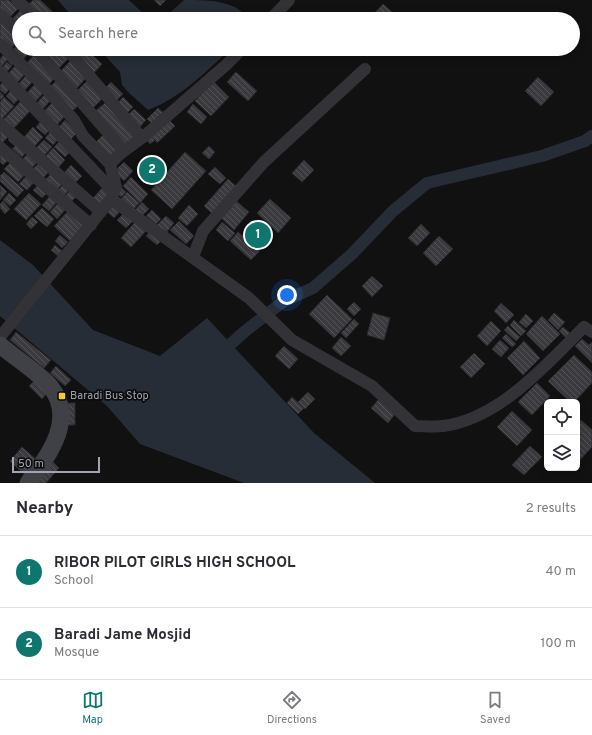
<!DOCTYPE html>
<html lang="en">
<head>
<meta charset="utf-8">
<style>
  body { margin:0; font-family:Overpass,sans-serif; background:#f7f7f7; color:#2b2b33 }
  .controls { position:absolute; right:12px; bottom:12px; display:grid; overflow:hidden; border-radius:6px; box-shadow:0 2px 10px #0003 }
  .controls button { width:36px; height:36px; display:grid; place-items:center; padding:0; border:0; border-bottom:1px solid #e1e1e2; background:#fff; color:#2b2b33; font:20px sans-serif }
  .scale { position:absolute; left:12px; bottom:10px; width:88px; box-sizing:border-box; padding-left:4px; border:2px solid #a2a4b3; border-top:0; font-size:11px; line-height:14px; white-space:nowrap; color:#a2a4b3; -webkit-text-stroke:3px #0c0c0d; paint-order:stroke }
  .you { position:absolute; left:287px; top:295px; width:14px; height:14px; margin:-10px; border:3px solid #fff; border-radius:50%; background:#1a73e8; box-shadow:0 0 0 6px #1a73e833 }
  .badge { display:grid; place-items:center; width:26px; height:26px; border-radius:50%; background:#0f766e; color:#fff; font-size:13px; font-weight:700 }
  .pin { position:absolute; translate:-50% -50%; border:2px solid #fff; box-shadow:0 1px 4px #0006 }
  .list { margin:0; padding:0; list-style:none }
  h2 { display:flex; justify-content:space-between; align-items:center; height:52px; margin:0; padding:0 16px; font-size:17px }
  h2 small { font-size:13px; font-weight:400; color:#7c7c81 }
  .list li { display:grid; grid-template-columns:26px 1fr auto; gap:12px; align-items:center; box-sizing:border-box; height:72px; padding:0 16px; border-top:1px solid #e1e1e2 }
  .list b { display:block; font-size:15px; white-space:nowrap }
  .list p { margin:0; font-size:13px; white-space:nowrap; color:#7c7c81 }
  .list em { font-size:13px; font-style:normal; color:#7c7c81 }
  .icon { flex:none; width:22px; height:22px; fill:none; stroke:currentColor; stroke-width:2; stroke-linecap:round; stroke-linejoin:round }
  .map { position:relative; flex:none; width:592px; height:483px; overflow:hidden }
  .search { position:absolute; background:#fff; box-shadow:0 2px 10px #0003; left:12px; right:12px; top:12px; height:44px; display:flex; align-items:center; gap:10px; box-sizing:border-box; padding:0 14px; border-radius:22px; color:#7c7c81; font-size:15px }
  .sheet { height:196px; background:#fff }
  nav { display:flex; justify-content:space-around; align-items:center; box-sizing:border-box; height:56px; border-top:1px solid #e1e1e2; background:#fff; font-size:11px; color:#7c7c81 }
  nav a { display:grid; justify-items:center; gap:2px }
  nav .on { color:#0f766e }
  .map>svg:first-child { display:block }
  .water { fill:#272d36 }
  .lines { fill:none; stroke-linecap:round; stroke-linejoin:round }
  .canal { stroke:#272d36; stroke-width:12 }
  .building { fill:url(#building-back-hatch); stroke:#2b2b2e }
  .street { stroke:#323237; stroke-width:12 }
  .secondary { stroke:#404047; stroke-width:17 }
  .poi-dot { fill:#f5cd26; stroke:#0c0c0d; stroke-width:1.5 }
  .labels { text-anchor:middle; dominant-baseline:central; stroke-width:3.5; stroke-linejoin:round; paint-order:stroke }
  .poi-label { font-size:11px; fill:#a2a4b3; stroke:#0c0c0d; text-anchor:start }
</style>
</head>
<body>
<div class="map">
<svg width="592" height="483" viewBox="0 0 592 483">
  <defs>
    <pattern id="building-back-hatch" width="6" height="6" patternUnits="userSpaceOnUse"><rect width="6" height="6" fill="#3b3b3f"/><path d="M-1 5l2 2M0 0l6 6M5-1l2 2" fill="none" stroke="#545458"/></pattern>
  </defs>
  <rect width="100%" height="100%" fill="#111112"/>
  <!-- water -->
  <path class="water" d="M58 0H129L149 19H74Z
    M184 0C207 0 237 0 248 19H163Z
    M99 49H230C206 72 180 98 148 110L128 92 122 85 120 72Z
    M0 240 33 265 93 330 160 356 207 318 314 433 375 483H244L140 444 107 406 0 316Z"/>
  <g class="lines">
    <!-- canal -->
    <path class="canal" d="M219 355 244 332 284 301 313 288 352 254 393 211 427 183 542 156 585 141 592 136"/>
  </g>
  <!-- building -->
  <path class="building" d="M0 0H9L18 9 8 19 0 11Z
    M33 0H40L55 14 51 19H41L27 6Z
    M154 0H166L160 6Z
    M383 4 400 19H369Z
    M22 9 32 19H19V28L11 20Z
    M0 16 19 35V40L10 50 0 41Z
    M17 45 19 49 27 55 21 62 11 52Z
    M50 49H63L71 56 58 69 44 55Z
    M86 49 102 64 93 74 77 58Z
    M6 52 16 61 12 65 7 60 0 68V59Z
    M34 55 57 76 47 86 25 65Z
    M70 61 87 77 76 89 59 73Z
    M7 62 12 66 5 74 0 70Z
    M16 65 25 74 15 85 6 76Z
    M236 72 257 91 248 101 227 82Z
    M28 73 35 79 23 92 17 86Z
    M538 77 554 92 541 106 525 91Z
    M58 79 81 103 70 113 48 89Z
    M5 80 12 86 5 94 0 90V85Z
    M87 81 104 97 93 108 76 92Z
    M213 81 229 97 211 116 195 101Z
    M37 82 45 91 33 104 24 96Z
    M111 82 123 94 116 101 104 89Z
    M13 88 21 96 14 104 6 96Z
    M0 92 4 96 0 100Z
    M46 93 52 99 40 112 34 106Z
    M4 97 14 106 0 121V102Z
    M123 97 133 107 126 114 116 105Z
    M22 100 32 109 12 130 2 121Z
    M53 102 66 115 55 127 41 114Z
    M105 103 137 138 124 149 93 113Z
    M193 104 207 117 201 124 187 112Z
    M158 108 165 114 154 125 147 119Z
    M134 109 146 120 138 129 126 117Z
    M167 118 175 126 157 143 155 140 150 144 145 138Z
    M42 120 51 128 45 135 36 127Z
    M65 120 78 132 69 141 57 129Z
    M0 127 11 134 0 145Z
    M33 127 43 137 33 148 23 138Z
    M52 130 60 137 53 145 45 138Z
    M105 133 120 149 108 161 93 145Z
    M13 135 29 149 22 157 12 149 15 146 8 140Z
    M62 139 73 149 65 157 54 147Z
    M44 140 52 147 42 158 34 150Z
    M209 146 215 152 209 159 202 153Z
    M0 148 10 158 3 165 0 162Z
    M53 148 65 160 56 170 44 158Z
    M31 150 40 159 30 170 21 161Z
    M185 152 206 171 172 209 151 190Z
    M13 160 27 172 18 182 4 169Z
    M304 160 314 170 302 182 292 173Z
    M41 161 51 170 41 180 31 171Z
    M124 162 133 171 124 181 114 172Z
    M71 165 82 176 73 185 62 175Z
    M215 167 226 178 220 184 208 174Z
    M4 172 24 190 17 197 0 181V176Z
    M52 172 64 182 55 192 44 182Z
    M29 173 36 180 27 190 19 184Z
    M131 177 148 194 140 203 123 186Z
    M228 179 239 189 215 216 204 206Z
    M65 183 71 188 62 198 56 192Z
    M0 185 7 192 0 200Z
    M38 185 47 193 42 198 33 190Z
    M104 186 112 193 101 205 93 198Z
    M120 186 126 192 121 197 115 192Z
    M72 189 78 195 69 204 63 198Z
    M127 192 139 203 133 210 121 199Z
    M9 193 16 200 10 206 3 200Z
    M29 193 41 204 26 220 14 209Z
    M50 196 57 202 49 211 42 205Z
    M270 199 291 218 278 233 257 213Z
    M235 200 249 212 234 230 220 217Z
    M3 201 10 209 5 214 0 208V204Z
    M59 202 66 209 57 219 50 212Z
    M142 202 149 209 142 216 135 210Z
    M113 203 121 210 114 218 106 211Z
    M189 205 198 214 187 226 178 218Z
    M42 208 54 219 47 227 34 216Z
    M70 209 87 225 71 242 54 226Z
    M152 210 161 219 156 224 146 216Z
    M125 212 134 220 126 228 117 220Z
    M166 216 174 223 166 233 157 225Z
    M32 217 38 222 31 229 26 224Z
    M136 221 147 230 131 247 121 238Z
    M179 221 194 236 186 244 170 230Z
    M222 222 235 233 228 241 216 230Z
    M421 224 430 233 417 246 408 238Z
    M152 229 163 239 157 245 146 236Z
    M238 232 260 251 251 260 230 241Z
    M60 235 68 242 62 248 55 241Z
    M439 236 453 249 436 266 423 253Z
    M55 245 62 251 58 256 51 250Z
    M372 276 383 286 372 297 362 286Z
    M327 295 352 319 334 338 309 314Z
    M354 302 361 309 354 316 347 309Z
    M501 303 514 315 506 323 494 311Z
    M373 313 390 318 384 340 367 335Z
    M554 313 565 322 558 330 548 320Z
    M526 314 533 321 526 328 519 322Z
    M542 316 560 334 543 351 526 334Z
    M354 319 359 324 346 338 341 333Z
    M514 320 526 331 521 336 510 325Z
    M491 321 501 331 487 346 477 336Z
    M508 326 520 337 516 341 504 330Z
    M563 327 570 333 566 338 559 331Z
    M16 332 51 360 44 368 10 340Z
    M506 334 516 344 512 347 502 338Z
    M341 337 351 346 341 356 332 348Z
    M582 339 589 345 592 342V363L575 346Z
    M500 340 509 348 501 357 492 349Z
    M524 341 540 358 523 375 507 358Z
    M284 346 298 359 289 369 275 356Z
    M474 353 485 364 471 378 460 367Z
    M574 355 592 372V383L574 402H570L548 381Z
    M56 366 71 380 65 386 50 373Z
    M35 380 48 392 42 399 29 386Z
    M537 383 550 396 532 415 518 402Z
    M308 392 315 399 305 409 298 402Z
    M292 397 304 408 298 414 287 403Z
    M379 399 395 414 388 423 371 408Z
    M68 403H75V425H68Z
    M512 411 532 430 517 446 497 427Z
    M581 420 592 430V447L577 463V424Z
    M530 446 542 457 524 475 512 465Z
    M22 447 38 461 25 475 10 461Z
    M53 462 59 468 46 483H35Z"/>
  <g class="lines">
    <!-- street -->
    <path class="street" d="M17 0 37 19
      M0 14 19 32
      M271 19 289 0
      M0 44 43 85 74 120 83 136 110 164
      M35 49 124 151
      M0 72 114 192
      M0 123 101 212
      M142 138 226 65 242 49
      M0 147 91 225
      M111 199 249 298 292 340 372 386 415 426C424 426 434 427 443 426 499 419 546 365 584 327L592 332
      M193 257 203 231 264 162 365 69
      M0 337 111 199 116 187 110 164 120 154 142 138 67 49"/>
    <!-- secondary -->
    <path class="secondary" d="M0 345C13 356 40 374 50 386 77 419 48 456 28 483"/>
  </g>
  <!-- markers -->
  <rect class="poi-dot" x="58" y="392" width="8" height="8" rx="2"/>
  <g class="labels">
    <!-- poi labels -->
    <g class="poi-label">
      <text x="70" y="396">Baradi Bus Stop</text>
    </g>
  </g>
</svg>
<div class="controls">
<button><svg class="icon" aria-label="locate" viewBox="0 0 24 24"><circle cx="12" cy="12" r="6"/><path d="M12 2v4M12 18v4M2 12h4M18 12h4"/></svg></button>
<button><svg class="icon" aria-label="layers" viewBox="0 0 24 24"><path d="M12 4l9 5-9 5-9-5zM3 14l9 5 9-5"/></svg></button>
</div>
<div class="scale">50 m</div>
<div class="you"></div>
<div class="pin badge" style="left:258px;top:235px">1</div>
<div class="pin badge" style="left:152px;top:170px">2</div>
<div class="search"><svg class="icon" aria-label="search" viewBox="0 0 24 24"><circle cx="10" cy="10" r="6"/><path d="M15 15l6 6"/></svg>Search here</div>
</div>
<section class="sheet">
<h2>Nearby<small>2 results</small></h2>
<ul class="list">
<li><span class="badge">1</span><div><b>RIBOR PILOT GIRLS HIGH SCHOOL</b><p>School</p></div><em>40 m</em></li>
<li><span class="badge">2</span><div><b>Baradi Jame Mosjid</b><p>Mosque</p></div><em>100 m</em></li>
</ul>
</section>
<nav>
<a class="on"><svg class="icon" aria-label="map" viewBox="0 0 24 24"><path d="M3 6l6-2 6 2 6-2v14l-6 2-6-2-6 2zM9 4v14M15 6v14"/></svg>Map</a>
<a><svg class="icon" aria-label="directions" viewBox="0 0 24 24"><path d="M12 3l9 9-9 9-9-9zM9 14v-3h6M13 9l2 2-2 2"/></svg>Directions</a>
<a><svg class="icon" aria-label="saved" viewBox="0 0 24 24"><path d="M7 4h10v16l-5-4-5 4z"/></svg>Saved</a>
</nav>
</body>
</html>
